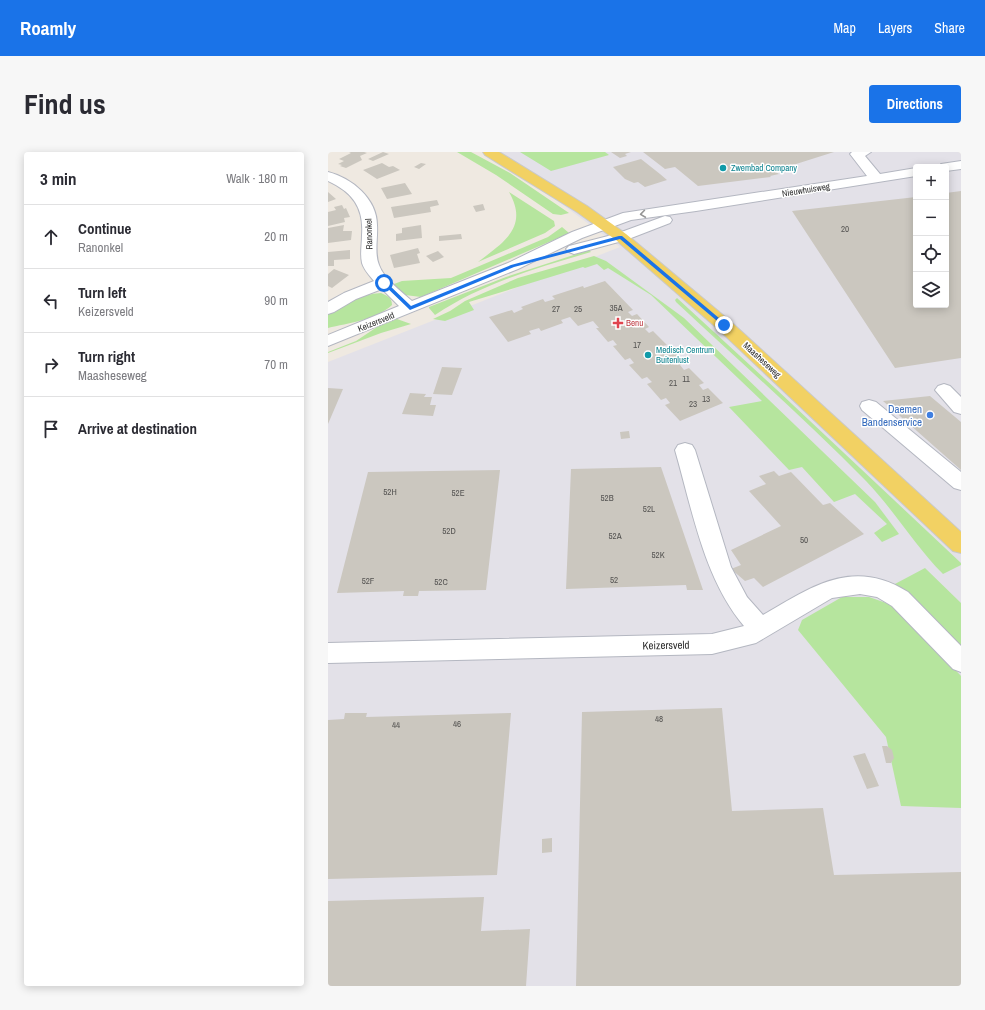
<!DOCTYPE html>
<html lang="en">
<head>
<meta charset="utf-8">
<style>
  body { margin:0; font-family:"Archivo Narrow",sans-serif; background:#f7f7f7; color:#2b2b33 }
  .controls { position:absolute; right:12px; top:12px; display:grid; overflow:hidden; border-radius:4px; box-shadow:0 2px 10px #0003 }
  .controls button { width:36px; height:36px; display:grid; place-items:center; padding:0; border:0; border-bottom:1px solid #e1e1e2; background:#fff; color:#2b2b33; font:20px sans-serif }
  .stop { position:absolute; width:12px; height:12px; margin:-9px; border:3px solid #1a73e8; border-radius:50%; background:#fff }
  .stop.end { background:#1a73e8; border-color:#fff; box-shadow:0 1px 4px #0008 }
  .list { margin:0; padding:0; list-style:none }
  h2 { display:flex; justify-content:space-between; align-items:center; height:52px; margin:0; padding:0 16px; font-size:17px }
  h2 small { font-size:13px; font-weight:400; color:#7c7c81 }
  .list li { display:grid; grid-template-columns:26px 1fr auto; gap:12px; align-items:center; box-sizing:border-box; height:64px; padding:0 16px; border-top:1px solid #e1e1e2 }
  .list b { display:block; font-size:15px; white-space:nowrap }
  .list p { margin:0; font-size:13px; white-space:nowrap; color:#7c7c81 }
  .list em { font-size:13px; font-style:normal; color:#7c7c81 }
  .icon { flex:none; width:22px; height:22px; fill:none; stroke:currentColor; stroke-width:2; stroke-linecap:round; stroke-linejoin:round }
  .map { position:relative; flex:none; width:633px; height:834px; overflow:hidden; border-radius:4px }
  header { display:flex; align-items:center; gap:24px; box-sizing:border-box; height:56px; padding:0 20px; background:#1a73e8; color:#fff }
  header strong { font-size:19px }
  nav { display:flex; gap:22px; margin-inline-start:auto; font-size:14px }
  .intro { display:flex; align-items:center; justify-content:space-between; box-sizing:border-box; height:96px; padding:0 24px }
  h1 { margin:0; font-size:28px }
  .button { padding:10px 18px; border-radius:4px; background:#1a73e8; color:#fff; font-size:14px; font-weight:700 }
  main { display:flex; gap:24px; padding:0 24px }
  aside { flex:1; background:#fff; border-radius:4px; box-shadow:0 2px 10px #0003 }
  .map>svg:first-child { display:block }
  .industrial { fill:#e3e1e8; fill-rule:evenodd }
  .green { fill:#b6e59e }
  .building { fill:#cbc7bf }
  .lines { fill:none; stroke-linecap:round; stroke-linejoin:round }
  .minor-casing { stroke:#b4b7c1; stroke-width:2 }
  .major-casing { stroke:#c9c9c9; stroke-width:2 }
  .minor { fill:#fff; fill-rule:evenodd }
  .major { fill:#f2d163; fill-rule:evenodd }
  .oneway { stroke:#969696 }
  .route { fill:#1a73e8 }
  .culture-dot { fill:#0f9aa8; stroke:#fff; stroke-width:1.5 }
  .health-dot { fill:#e0444e; stroke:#fff; stroke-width:1.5 }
  .shop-dot { fill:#3f7fe0; stroke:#fff; stroke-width:1.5 }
  .labels { text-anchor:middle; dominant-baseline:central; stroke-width:3; stroke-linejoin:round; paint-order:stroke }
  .far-culture-label { font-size:9px; fill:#0d838f; stroke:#fff; text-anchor:start }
  .far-street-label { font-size:9px; fill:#2e2e2e; stroke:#fff }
  .number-label { font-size:9px; fill:#555452 }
  .far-health-label { font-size:9px; fill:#be3a42; stroke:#fff; text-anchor:start }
  .shop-label { font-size:11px; fill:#366cbe; stroke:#fff; text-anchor:end }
  .street-label { font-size:11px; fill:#2e2e2e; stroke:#fff }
</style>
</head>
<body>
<header>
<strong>Roamly</strong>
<nav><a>Map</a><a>Layers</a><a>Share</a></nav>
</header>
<div class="intro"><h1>Find us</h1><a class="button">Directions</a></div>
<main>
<aside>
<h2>3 min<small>Walk · 180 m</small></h2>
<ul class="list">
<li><svg class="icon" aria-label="ahead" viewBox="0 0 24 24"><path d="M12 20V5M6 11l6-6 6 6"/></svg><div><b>Continue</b><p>Ranonkel</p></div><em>20 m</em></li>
<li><svg class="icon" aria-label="left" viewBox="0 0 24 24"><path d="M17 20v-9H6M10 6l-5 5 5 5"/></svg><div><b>Turn left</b><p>Keizersveld</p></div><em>90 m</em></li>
<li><svg class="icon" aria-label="right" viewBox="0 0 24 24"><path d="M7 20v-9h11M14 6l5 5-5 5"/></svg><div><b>Turn right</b><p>Maasheseweg</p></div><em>70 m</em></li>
<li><svg class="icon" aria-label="arrive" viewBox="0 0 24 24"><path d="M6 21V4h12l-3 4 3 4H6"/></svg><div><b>Arrive at destination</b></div></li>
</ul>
</aside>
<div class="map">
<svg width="633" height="834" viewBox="0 0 633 834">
  <rect width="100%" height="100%" fill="#efe9e1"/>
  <!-- industrial -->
  <path class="industrial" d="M163 0H633V834H0V210L292 95ZM588 15H618V153H588Z"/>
  <!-- green -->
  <path class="green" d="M129 0H143L182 21 241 61 233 63 225 62 168 23Z
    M192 0H277L281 3 223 19Z
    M181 40 226 69 227 74 217 81 150 110C176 90 201 75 181 40Z
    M234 75 241 81 235 84 93 145 77 143 66 132 74 129 123 126 220 85Z
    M261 98 263 100C209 116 154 131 107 163L101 156V155L178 125Z
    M266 104 278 109 356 166 547 350 571 382 554 390 546 381 559 372 527 342 506 350 474 315 461 318 401 255 434 249 323 143 280 116 276 118 269 112 257 116 255 115 141 150 146 158 117 169 105 167 122 159 137 149 190 126Z
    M53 141C59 144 64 145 64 153 48 168 20 171 0 176V161C17 152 33 142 53 141Z
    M349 146 448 237 633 411V413L615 422C587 394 566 358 538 329 477 267 411 209 348 150L347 148Z
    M69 167 83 172 53 181 0 201V200L28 189 49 175Z
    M597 416 633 451V495L565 433Z
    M514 445H541L564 453 599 487 633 524V656L573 654 558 585 470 478 474 468Z"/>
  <!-- building -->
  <path class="building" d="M21 0H36L39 1 32 4 34 8 18 16 12 14 14 13 10 12 16 9 11 7 23 1Z
    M55 0 61 2 45 9 40 7Z
    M283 0H303L297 2 299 4 292 6Z
    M315 0H506L446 19 451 22 442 24 443 25 370 34 347 15 337 17Z
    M313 7 332 22 339 28 317 35 310 30 306 31 297 27 285 15Z
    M54 11 61 15 65 14 72 18 49 27 35 18Z
    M93 11 98 12 91 17 86 15Z
    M77 31 84 42 59 47 53 36Z
    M633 39V206L567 216 464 59 588 45V153H618V41Z
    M0 40 8 47 0 50Z
    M109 48 111 53 102 55 103 60 66 66 63 55Z
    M155 52 157 58 148 60 145 54Z
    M14 53 16 57 18 56 22 65 16 66 17 70 0 74V60L8 58 6 55Z
    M16 73 15 79H24L23 88 0 91V76Z
    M93 73 94 86 68 89V82L74 81V76Z
    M133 82 134 87 111 89V84Z
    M90 96 92 101 89 102 92 111 66 116 62 103Z
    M22 98V107L6 108V114H0V100Z
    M110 99 116 105 105 110 98 104Z
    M6 117 21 123 4 136 0 134V122Z
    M277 129 305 158 300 160 304 164 309 162 321 175 317 177 321 181 325 179 339 193 334 194 338 199 343 197 357 211 352 213 356 218 361 216 376 231 371 233 375 238 380 236 395 251 352 269 337 253 342 251 338 246 333 248 319 232 324 230 319 225 314 227 301 213 306 211 302 206 297 208 285 194 289 193 285 188 280 190 268 176H271L265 169 250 174 242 165 233 168 235 171 213 179 211 176 201 179 203 182 180 190 161 165 184 158 186 161 195 157 193 155 215 147 217 150 227 147 224 144 255 134 256 136Z
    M114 215 134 216 124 243 105 242Z
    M0 236 15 237 0 272Z
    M82 241 98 242 96 245H104L102 253H108L105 264 74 262Z
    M602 244 633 270V318L555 249Z
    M301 279 302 286 293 287 292 280Z
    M333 315 375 438H359L358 433 238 437 243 317Z
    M172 318 158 438 91 439 90 444H75L76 439 9 441 40 320Z
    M446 319 451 324 463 320 495 353 502 351 536 382 435 435 426 426 417 429 403 417 413 413 403 398 453 374 421 339 438 332 431 324Z
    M394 556 404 659 495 656 506 723 633 720V834H248L254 560Z
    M17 561H39L38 565 183 561 169 723 0 727V568L16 567Z
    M554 594H559L564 598 566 606 563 611H558Z
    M537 601 551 634 539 637 525 604Z
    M224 686V700L214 701V687Z
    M156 745 153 779 202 777 198 834H0V749Z"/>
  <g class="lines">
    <defs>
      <path id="minor" d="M524 0H543L537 4 552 22 588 16V24L368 59 303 68 254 86 190 117 0 194V183L71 154 54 137 28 147 6 160 0 162V150L16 141 46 129C42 124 36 118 34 111 32 102 34 92 34 83 36 55 24 40 0 29V20C24 26 49 47 49 73 50 86 46 101 51 113 56 127 73 139 84 149L180 111 244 80 295 61 539 24 522 2Z
        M633 9V17L618 19V15H611L613 12Z
        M337 64 342 65 344 68 342 71 298 88 246 102 241 100 238 97 241 94 288 82Z
        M616 232 622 234 633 245V262L626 260 607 238 610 234Z
        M541 248 548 250 633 320V338L626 336 534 258 532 254 534 250Z
        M357 291 364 293 367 298 403 415 419 445 435 463C483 435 525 405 580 440L633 494V520L625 517 564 454 549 445 532 442 504 446 428 491 384 502 0 511V491L384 482 416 474C376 427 364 357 347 298L350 293Z"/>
      <path id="major" d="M155 0H171L259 54 298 82 402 169 633 380V401L625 399 390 177 288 88 249 60 157 3Z"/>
    </defs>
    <!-- minor casing -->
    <use href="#minor" class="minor-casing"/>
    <!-- major casing -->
    <use href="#major" class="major-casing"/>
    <!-- minor -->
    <use href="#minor" class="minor"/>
    <!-- major -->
    <use href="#major" class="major"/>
  </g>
  <!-- one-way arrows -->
  <defs><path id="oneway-chevron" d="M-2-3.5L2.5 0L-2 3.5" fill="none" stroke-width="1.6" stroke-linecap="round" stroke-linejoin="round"/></defs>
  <use class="oneway" href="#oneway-chevron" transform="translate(315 62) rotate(172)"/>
  <!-- route -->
  <path class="route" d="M291 84H294L398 172V174H395L292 87 186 115 82 158 54 131 58 130 83 154 183 113Z"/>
  <!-- markers -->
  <g class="culture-dot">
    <circle cx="395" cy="16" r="4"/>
    <circle cx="320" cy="203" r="4"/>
  </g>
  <path class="health-dot" d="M288 165h4v4h4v4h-4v4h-4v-4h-4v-4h4z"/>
  <circle class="shop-dot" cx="602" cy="263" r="4"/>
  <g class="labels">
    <!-- far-culture labels -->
    <g class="far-culture-label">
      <text x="403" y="16">Zwembad Company</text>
      <text x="328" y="198">Medisch Centrum<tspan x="328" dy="10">Buitenlust</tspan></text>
    </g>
    <!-- far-street labels -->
    <g class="far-street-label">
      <text transform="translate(478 38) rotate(-9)">Nieuwhuisweg</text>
      <text transform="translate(41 82) rotate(-92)">Ranonkel</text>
      <text transform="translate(48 170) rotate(-22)">Keizersveld</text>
      <text transform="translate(434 208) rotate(43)">Maasheseweg</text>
    </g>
    <!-- number labels -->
    <g class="number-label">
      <text x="517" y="77">20</text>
      <text x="288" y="156">35A</text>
      <text x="228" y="157">27</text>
      <text x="250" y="157">25</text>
      <text x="309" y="193">17</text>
      <text x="358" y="227">11</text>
      <text x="345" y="231">21</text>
      <text x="378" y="247">13</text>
      <text x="365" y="252">23</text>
      <text x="62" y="340">52H</text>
      <text x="130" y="341">52E</text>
      <text x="279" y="346">52B</text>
      <text x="321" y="357">52L</text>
      <text x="121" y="379">52D</text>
      <text x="287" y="384">52A</text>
      <text x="476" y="388">50</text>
      <text x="330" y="403">52K</text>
      <text x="286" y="428">52</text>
      <text x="40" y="429">52F</text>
      <text x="113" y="430">52C</text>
      <text x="331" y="567">48</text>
      <text x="129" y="572">46</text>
      <text x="68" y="573">44</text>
    </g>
    <!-- far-health labels -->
    <g class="far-health-label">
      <text x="298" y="171">Benu</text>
    </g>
    <!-- shop labels -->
    <g class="shop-label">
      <text x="594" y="257">Daemen<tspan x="594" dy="13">Bandenservice</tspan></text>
    </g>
    <!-- street labels -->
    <g class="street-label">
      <text transform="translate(338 493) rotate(-1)">Keizersveld</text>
    </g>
  </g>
</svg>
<div class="controls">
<button>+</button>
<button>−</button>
<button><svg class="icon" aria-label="locate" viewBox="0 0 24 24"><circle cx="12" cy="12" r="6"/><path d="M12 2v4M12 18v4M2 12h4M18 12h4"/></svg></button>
<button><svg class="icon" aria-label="layers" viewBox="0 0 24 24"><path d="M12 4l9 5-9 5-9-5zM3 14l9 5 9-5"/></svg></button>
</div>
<div class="stop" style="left:56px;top:131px"></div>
<div class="stop end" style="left:396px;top:173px"></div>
</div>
</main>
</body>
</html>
